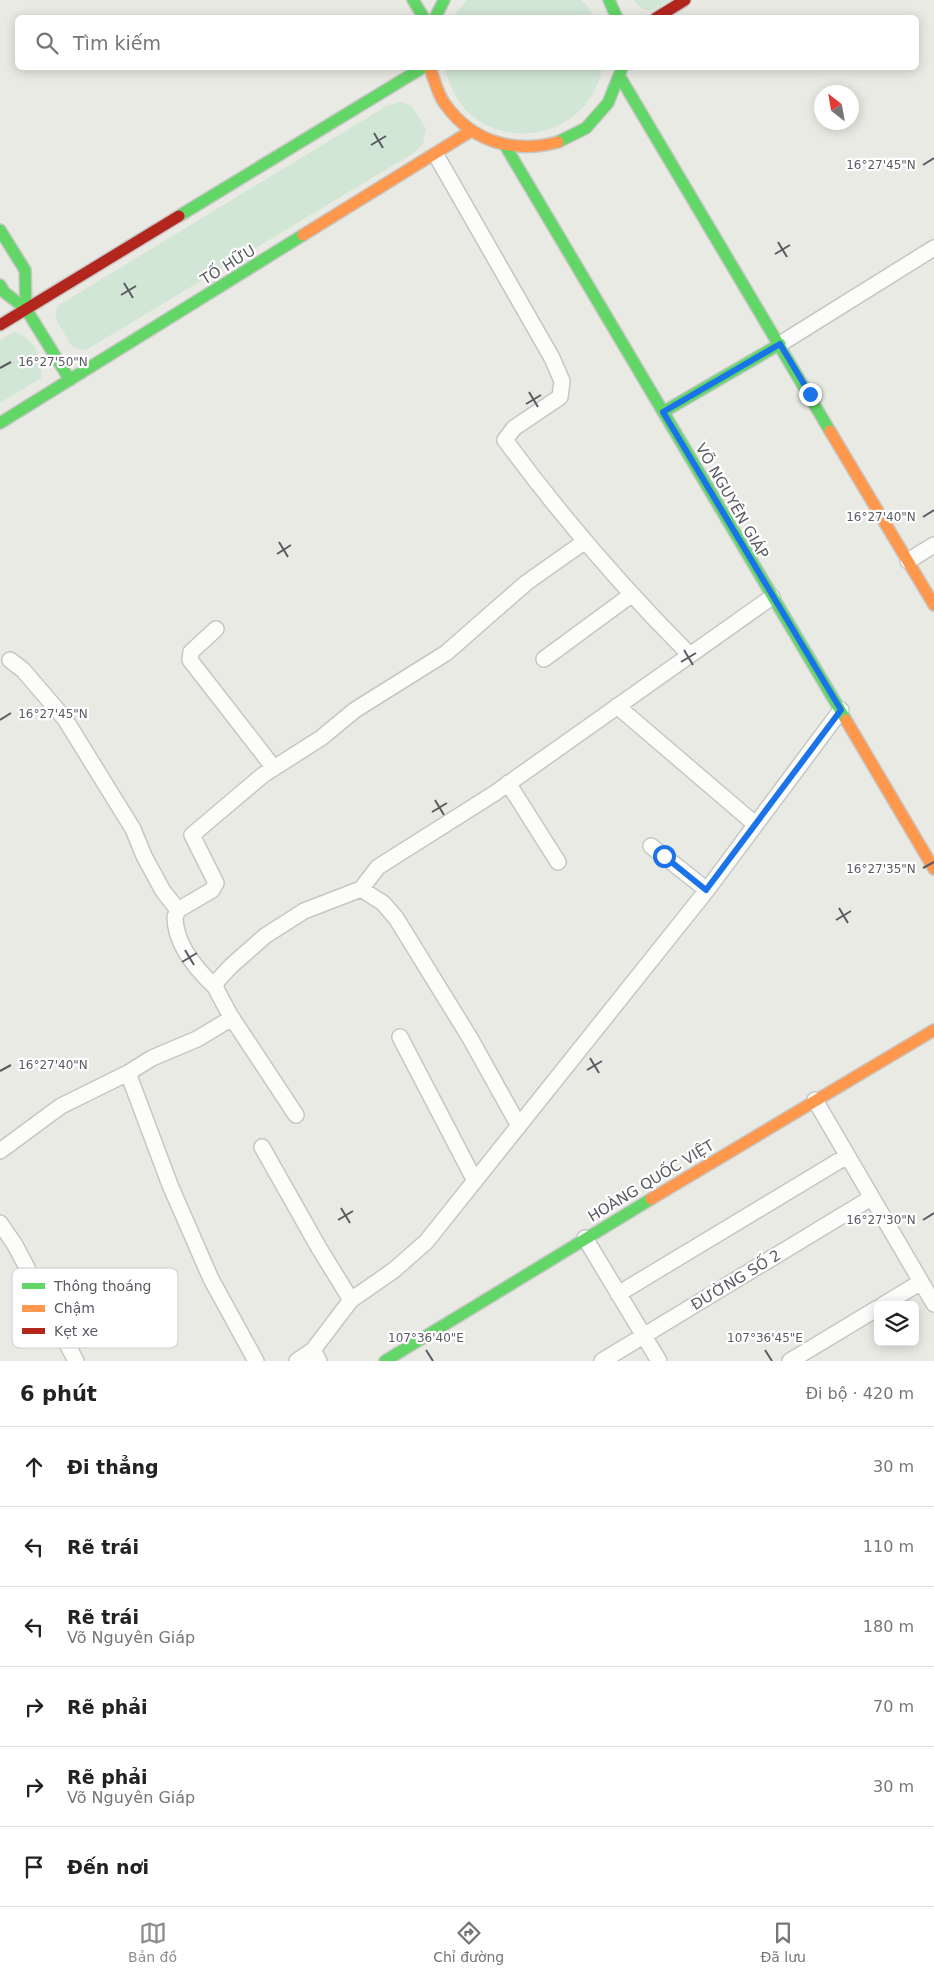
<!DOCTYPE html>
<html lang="vi">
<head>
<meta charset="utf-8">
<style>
  body { margin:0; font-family:"DejaVu Sans",sans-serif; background:#f2f2f2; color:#222 }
  .controls { position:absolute; right:15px; bottom:15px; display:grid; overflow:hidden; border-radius:8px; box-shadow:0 2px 12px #0003 }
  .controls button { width:45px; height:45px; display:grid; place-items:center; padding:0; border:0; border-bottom:1px solid #e0e0e0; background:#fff; color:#222; font:25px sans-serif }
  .compass { position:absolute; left:814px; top:85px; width:45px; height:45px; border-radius:50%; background:#fff; box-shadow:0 2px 12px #0003; rotate:329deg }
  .stop { position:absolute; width:15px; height:15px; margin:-11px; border:4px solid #1a73e8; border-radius:50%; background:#fff }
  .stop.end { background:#1a73e8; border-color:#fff; box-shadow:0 1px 5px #0008 }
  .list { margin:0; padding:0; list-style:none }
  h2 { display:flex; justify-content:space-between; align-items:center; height:65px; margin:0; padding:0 20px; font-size:21px }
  h2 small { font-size:16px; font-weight:400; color:#767676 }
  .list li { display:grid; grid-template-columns:32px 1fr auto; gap:15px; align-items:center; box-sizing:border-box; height:80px; padding:0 20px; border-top:1px solid #e0e0e0 }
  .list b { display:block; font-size:19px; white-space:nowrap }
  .list p { margin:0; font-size:16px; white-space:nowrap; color:#767676 }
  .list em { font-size:16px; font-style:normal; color:#767676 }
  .icon { flex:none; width:28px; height:28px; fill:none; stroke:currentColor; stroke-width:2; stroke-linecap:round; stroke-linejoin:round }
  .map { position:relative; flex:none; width:934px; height:1361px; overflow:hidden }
  .search { position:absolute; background:#fff; box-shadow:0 2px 12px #0003; left:15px; right:15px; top:15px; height:55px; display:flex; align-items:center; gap:12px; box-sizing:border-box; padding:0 18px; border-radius:8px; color:#767676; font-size:19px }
  .sheet { height:545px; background:#fff }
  nav { display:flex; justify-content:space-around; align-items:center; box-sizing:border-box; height:70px; border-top:1px solid #e0e0e0; background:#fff; font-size:14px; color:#767676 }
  nav a { display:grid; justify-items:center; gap:2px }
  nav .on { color:#8c8d90 }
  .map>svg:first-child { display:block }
  .green { fill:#d2e6d5 }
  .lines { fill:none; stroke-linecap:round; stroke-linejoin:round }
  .street-casing { stroke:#c6c7c5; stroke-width:18 }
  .fast-casing { stroke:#c7c7c5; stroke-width:14 }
  .slow-casing { stroke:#c7c7c5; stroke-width:14 }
  .jam-casing { stroke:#c7c7c5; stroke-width:14 }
  .street { stroke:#fcfcfb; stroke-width:15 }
  .fast { stroke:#63d668; stroke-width:11 }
  .slow { stroke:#ff974d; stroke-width:11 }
  .jam { stroke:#b3261e; stroke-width:11 }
  .route { stroke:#1a73e8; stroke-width:6 }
  .ticks { fill:none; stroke:#5a5b62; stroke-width:2 }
  .labels { text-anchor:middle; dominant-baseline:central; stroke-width:4.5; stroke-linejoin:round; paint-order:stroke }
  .street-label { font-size:15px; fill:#5a5b62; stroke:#fff }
  .key { fill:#fff; stroke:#ceced0; stroke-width:1 }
  .key-label { font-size:14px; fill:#5a5b62 }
  .ticks-label { font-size:12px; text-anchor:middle; fill:#5a5b62; stroke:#fff; stroke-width:4.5; stroke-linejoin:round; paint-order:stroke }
</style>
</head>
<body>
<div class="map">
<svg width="934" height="1361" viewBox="0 0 934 1361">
  <rect width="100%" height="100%" fill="#eaeae4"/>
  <!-- green -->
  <path class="green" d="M467 0H581L587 5 593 17H453Z
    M634 0H669C655 9 645 18 634 0Z
    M445 68H602C592 128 517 155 470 114 457 103 449 85 445 68Z
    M403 102 412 106 426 129 423 144 412 154 86 350 77 349 71 345 57 321 55 312 59 305 388 105Z
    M13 332C32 334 45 360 41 378L0 403V340Z"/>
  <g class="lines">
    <defs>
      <path id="street" d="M436 155 552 358 562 381 560 397 514 428 505 440C561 516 622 587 689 654
        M780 344 934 248
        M908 561 934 545
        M216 629 191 652 190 660 274 768
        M544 659 631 595
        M10 660 23 670 65 719 133 829 144 856 163 891 178 910 212 890 216 883 192 835 263 775 321 738 355 710 446 653 526 583 584 542
        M617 706 755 824
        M508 783 558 862
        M651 846 707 890
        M361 889 383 903 396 918 470 1038 519 1126
        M178 910 175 917C175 944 196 969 215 987
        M230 1015 296 1115
        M400 1037 475 1181
        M128 1073 170 1185 211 1279 256 1361
        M815 1100 934 1304
        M262 1147 319 1248 351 1300
        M0 1151 61 1106 128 1073 152 1058 197 1039 227 1021 230 1015 215 987 218 980 231 966 265 936 304 911 361 889 378 867 495 793 772 597
        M0 1223 15 1245 76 1361
        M585 1238 659 1361
        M618 1294 847 1156
        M883 1305 921 1282
        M297 1361 313 1350
        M319 1361 313 1350 351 1300 394 1270 426 1242 707 890 841 710
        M602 1361 871 1198
        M790 1361 878 1308"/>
      <path id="fast" d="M413 0 424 18
        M609 0 617 18
        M435 18 444 0
        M620 77 830 431
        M558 142 586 128 608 103 622 68
        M506 147 846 720
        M179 216 422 68
        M0 230 25 270 26 309
        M0 285 4 292 26 309 70 380
        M663 412 780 344
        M0 423 303 235
        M385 1361 651 1199"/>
      <path id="slow" d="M430 68C434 79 438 95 445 104 472 142 514 154 558 142
        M303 235 471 131
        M830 431 934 605
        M846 720 934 869
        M651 1199 934 1030"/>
      <path id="jam" d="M656 18 685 0
        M0 325 179 216"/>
    </defs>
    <!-- street casing -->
    <use href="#street" class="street-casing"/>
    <!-- fast casing -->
    <use href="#fast" class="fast-casing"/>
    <!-- slow casing -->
    <use href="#slow" class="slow-casing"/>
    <!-- jam casing -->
    <use href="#jam" class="jam-casing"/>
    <!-- street -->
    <use href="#street" class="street"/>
    <!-- fast -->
    <use href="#fast" class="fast"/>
    <!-- slow -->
    <use href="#slow" class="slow"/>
    <!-- jam -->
    <use href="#jam" class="jam"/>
  </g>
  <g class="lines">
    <!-- route -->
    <path class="route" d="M664 856 706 890 841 710 663 412 780 344 810 394"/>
  </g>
  <!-- ticks -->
  <path class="ticks" d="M374 133 383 148M371 145 386 136M923 165 934 158M778 242 787 257M775 254 790 245M124 283 133 298M121 295 136 286M0 368 11 362M529 392 538 407M526 404 541 395M923 517 934 510M279 542 288 557M277 554 291 545M684 650 693 665M681 662 696 653M0 720 11 713M435 800 444 815M432 812 447 803M923 868 934 862M839 908 848 923M836 920 851 911M185 950 194 965M182 962 197 953M590 1058 599 1073M587 1070 602 1061M0 1071 11 1065M341 1208 350 1223M338 1220 353 1211M923 1220 934 1213M426 1350 433 1361M765 1350 772 1361"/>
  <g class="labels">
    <!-- street labels -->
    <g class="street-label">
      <text transform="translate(228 265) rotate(-32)">TỐ HỮU</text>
      <text transform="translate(732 501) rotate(60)">VÕ NGUYÊN GIÁP</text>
      <text transform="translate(651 1181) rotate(-31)">HOÀNG QUỐC VIỆT</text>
      <text transform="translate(736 1280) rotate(-31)">ĐƯỜNG SỐ 2</text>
    </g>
  </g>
  <!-- legend -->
  <rect x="12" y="1268" width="166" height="80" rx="8" class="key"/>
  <rect x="22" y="1283" width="23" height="6" fill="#63d668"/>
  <rect x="22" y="1305" width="23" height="7" fill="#ff974d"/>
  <rect x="22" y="1328" width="23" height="6" fill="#b3261e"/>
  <g class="key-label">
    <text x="54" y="1291">Thông thoáng</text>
    <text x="54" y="1313">Chậm</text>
    <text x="54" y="1336">Kẹt xe</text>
  </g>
  <g class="ticks-label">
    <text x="881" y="169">16°27'45"N</text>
    <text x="53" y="366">16°27'50"N</text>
    <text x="881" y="521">16°27'40"N</text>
    <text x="53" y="718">16°27'45"N</text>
    <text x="881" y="873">16°27'35"N</text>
    <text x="53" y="1069">16°27'40"N</text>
    <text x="881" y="1224">16°27'30"N</text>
    <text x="426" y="1342">107°36'40"E</text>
    <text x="765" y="1342">107°36'45"E</text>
  </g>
</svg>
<div class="controls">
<button><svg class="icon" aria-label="layers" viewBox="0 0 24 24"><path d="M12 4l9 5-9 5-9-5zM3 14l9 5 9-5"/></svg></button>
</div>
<svg class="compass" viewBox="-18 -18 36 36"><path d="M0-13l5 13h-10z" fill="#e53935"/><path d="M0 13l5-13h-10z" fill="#767676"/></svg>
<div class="stop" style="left:664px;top:856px"></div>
<div class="stop end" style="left:810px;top:394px"></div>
<div class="search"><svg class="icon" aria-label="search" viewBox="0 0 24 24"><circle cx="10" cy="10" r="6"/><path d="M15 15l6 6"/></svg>Tìm kiếm</div>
</div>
<section class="sheet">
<h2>6 phút<small>Đi bộ · 420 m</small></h2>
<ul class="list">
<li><svg class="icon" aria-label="ahead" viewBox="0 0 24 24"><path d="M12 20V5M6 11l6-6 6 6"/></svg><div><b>Đi thẳng</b></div><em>30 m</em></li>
<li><svg class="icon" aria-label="left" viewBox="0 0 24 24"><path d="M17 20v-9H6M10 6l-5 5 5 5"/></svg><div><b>Rẽ trái</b></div><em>110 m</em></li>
<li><svg class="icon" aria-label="left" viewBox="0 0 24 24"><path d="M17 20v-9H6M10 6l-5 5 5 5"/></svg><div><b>Rẽ trái</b><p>Võ Nguyên Giáp</p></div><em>180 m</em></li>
<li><svg class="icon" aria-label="right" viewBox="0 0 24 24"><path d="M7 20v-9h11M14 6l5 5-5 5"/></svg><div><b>Rẽ phải</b></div><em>70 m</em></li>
<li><svg class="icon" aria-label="right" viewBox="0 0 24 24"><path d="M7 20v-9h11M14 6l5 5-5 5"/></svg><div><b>Rẽ phải</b><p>Võ Nguyên Giáp</p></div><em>30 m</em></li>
<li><svg class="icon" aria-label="arrive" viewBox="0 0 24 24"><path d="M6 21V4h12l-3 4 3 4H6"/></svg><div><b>Đến nơi</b></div></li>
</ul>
</section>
<nav>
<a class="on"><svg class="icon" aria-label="map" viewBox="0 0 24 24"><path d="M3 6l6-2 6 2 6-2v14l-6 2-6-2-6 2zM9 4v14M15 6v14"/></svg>Bản đồ</a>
<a><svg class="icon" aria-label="directions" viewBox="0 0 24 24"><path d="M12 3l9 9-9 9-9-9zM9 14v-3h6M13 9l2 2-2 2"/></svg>Chỉ đường</a>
<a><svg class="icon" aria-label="saved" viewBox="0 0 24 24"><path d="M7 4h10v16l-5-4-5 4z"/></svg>Đã lưu</a>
</nav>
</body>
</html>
